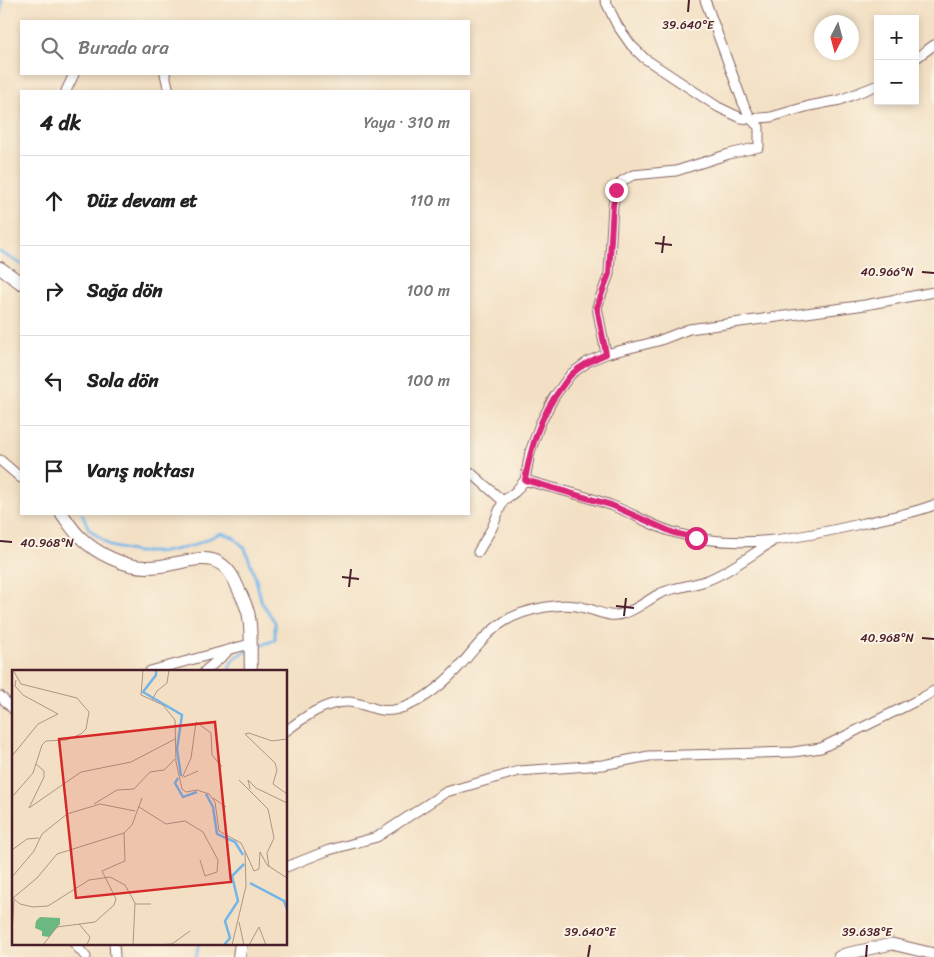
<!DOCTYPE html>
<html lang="tr">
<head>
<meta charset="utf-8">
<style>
  body { margin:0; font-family:Sriracha,sans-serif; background:#f2f2f2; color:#222 }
  .controls { position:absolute; right:15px; top:15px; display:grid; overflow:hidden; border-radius:0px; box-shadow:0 2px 8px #0003 }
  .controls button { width:45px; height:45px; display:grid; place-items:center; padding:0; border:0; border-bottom:1px solid #e0e0e0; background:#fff; color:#222; font:25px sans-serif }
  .compass { position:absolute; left:814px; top:15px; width:45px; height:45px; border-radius:50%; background:#fff; box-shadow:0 2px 8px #0003; rotate:186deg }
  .stop { position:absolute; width:15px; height:15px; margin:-11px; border:4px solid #db2777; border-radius:50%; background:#fff }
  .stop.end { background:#db2777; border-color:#fff; box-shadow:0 1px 5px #0008 }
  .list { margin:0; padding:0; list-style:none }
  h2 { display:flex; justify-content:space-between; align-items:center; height:65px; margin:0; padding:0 20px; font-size:21px }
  h2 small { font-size:16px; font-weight:400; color:#767676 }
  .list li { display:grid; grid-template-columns:32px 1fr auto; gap:15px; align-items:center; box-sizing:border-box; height:90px; padding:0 20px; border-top:1px solid #e0e0e0 }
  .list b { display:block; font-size:19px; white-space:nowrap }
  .list em { font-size:16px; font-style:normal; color:#767676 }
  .icon { flex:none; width:28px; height:28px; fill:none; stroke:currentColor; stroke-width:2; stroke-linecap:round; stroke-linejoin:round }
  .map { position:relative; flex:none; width:934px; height:957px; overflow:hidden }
  .search { position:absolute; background:#fff; box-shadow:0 2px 8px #0003; left:20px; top:20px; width:450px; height:55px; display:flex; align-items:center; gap:12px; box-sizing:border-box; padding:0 18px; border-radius:0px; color:#767676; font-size:19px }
  .panel { position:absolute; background:#fff; box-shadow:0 2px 8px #0003; left:20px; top:90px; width:450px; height:425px; border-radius:0px }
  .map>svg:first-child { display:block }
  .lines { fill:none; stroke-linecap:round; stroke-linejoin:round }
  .stream { stroke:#73b5e8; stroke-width:3 }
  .minor-casing { stroke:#856361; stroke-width:11 }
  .tertiary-casing { stroke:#856361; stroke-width:13 }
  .secondary-casing { stroke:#856361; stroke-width:14 }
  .minor { stroke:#fff; stroke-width:9 }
  .tertiary { stroke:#fff; stroke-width:11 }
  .secondary { stroke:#fff; stroke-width:12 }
  .route { stroke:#db2777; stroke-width:6 }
  .ticks { fill:none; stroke:#4a1f2b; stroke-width:2 }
  .inset-river { fill:none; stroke:#73b5e8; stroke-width:2.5 }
  .inset-road { fill:none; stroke:#af9387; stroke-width:1 }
  .view { fill:#d62828; fill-opacity:0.15; stroke:#d62828; stroke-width:2.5 }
  .inset-edge { fill:none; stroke:#4a1f2b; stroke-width:2.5 }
  .ticks-label { font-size:12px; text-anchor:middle; fill:#4a1f2b; stroke:#fcf5e5; stroke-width:4; stroke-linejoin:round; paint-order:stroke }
</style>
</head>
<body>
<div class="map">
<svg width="934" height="957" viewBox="0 0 934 957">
  <rect width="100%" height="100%" fill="#fcf5e5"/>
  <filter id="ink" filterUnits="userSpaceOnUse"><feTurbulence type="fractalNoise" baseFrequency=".02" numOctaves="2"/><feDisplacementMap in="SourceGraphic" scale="10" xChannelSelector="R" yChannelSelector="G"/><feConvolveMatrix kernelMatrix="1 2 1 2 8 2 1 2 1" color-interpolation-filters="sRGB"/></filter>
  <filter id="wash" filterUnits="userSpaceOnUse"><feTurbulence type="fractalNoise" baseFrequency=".0096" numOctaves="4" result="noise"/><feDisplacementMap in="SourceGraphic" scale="20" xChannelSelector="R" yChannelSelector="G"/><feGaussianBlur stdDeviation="1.12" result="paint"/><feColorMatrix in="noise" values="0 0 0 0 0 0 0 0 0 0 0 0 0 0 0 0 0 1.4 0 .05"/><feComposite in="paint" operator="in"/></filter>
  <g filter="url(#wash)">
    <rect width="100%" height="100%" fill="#f3e0c4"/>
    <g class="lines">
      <!-- stream -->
      <path class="stream" d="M0 15 2 0
        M0 252 21 264
        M82 514 89 529 110 546 136 552H164L192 546 221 533 233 537 245 548 255 576 262 603 275 622V640L254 648
        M229 671C230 659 238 655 248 651
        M196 957 199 943"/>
    </g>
  </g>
  <g filter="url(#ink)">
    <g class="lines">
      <defs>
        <path id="minor" d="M605 0 617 25 631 45 644 58 718 107 741 118 751 119 771 117 809 106 840 100 878 85
          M915 59 934 45
          M165 74 169 91
          M66 91 74 74
          M606 354 658 341 689 329 865 305 934 292
          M0 460 21 478
          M469 471 503 501
          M525 480C554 489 585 495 613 506 634 514 654 527 676 533 737 551 800 538 860 524 885 518 910 514 934 505
          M478 552 492 528 503 501 515 492 525 480 530 452 540 424 554 397 571 374 589 361 606 354 597 307 609 274 613 205 616 190 622 181 633 175 676 171 729 154 759 147V127L751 119 743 103 705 0
          M150 671 250 644
          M205 671 226 653
          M0 696 14 710
          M286 731C303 718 324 702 347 702 365 702 378 715 398 709 421 703 441 686 457 669 472 653 485 633 505 621 525 609 562 601 585 608 599 611 609 619 625 613 638 609 649 599 661 593 675 587 691 586 705 581 726 574 754 553 773 541
          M286 867 329 850 377 837 446 792 519 771 603 765 649 756 793 752 821 748 920 699 934 691
          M74 943 86 957
          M114 943 115 957"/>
        <path id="tertiary" d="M839 957 845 954 892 944 934 954"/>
        <path id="secondary" d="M0 268 21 283
          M62 514C68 522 73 531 81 538 96 553 124 567 146 567 185 568 218 538 238 588 242 597 248 608 249 617 252 634 250 653 251 671
          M239 957 241 943"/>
      </defs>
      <!-- minor casing -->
      <use href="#minor" class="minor-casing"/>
      <!-- tertiary casing -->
      <use href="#tertiary" class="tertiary-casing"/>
      <!-- secondary casing -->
      <use href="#secondary" class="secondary-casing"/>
      <!-- minor -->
      <use href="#minor" class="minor"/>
      <!-- tertiary -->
      <use href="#tertiary" class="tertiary"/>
      <!-- secondary -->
      <use href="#secondary" class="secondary"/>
    </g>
  </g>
  <g class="lines" filter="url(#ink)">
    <!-- route -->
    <path class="route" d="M616 190 613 205 609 274 597 307 606 354C594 359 583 364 573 373 568 377 565 383 561 388 540 416 531 446 525 480L611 505 674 533 696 538"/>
  </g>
  <!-- ticks -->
  <path class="ticks" d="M688 12 689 0M655 243 672 245M662 253 664 236M922 272 934 273M0 541 12 542M342 577 359 579M349 587 351 569M616 606 634 608M624 616 626 598M922 638 934 639M588 957 590 945M866 957 867 945"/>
  <!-- overview -->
  <g transform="translate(12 670)">
    <rect width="275" height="275" fill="#f3e0c4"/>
    <path d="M28 247 48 248V254L37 267 30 266V261L23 258 24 251Z" fill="#6cb882"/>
    <path class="inset-river" d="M144 0V5L131 22 170 45 165 79 169 106M166 108 163 113 171 127 185 122M194 124 201 137 205 164 223 172 231 185M238 213 272 231 275 239M212 275 218 268 213 251 226 231 220 206 232 194"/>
    <path class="inset-road" d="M131 0 129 25 151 35 163 50 164 92 170 119 174 122 185 120 197 124 203 132 207 161 229 173 233 181 234 216 220 275M140 30 145 21 155 13 157 0M275 69 260 71 237 63 233 64 263 93 265 100 261 114 275 124M0 86 26 54 46 44 11 25 3 16 4 10M24 94 32 101V107L17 138 69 102 119 92 163 69M172 107 186 101M170 108 179 88 184 52 199 63 200 85 210 97M227 110 256 139 262 168 255 183 257 197M238 119 236 110 244 118 275 133M0 127 21 103 30 75 34 71 54 70 69 64 74 59 77 42 65 28 9 14 1 0M201 128 214 137M82 134 105 120 122 119 138 102 152 100 163 89M127 137 154 154 173 151 191 162 206 190 205 202 193 206 188 190M112 163 45 184 25 208 1 228 8 234 21 237 36 236 77 210 98 207 113 215 123 233 121 275M0 180 15 169 27 168M233 181 242 201 247 199 248 182 255 195 275 208M0 207 22 181 30 164 55 144 88 134 123 141M123 234H139M227 252 232 275M67 254 78 267 75 275M0 264 2 230M31 275 45 257 83 252 102 235 104 229 90 201 113 191 112 163 120 155 130 128M143 275 160 274 178 261M237 275 247 257 254 275"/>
    <path class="view" d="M203 52 219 212 64 228 47 69Z"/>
    <rect width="275" height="275" class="inset-edge"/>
  </g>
  <g class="ticks-label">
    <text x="688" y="29">39.640°E</text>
    <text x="887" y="276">40.966°N</text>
    <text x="47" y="547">40.968°N</text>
    <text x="887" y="642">40.968°N</text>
    <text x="590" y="936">39.640°E</text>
    <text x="867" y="936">39.638°E</text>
  </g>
</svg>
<div class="controls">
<button>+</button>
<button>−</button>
</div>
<svg class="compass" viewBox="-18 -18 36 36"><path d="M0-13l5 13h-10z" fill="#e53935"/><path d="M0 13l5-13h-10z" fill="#767676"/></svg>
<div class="stop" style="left:696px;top:538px"></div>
<div class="stop end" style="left:616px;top:190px"></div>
<div class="search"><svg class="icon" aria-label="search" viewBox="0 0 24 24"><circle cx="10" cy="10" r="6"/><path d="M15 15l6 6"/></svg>Burada ara</div>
<section class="panel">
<h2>4 dk<small>Yaya · 310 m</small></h2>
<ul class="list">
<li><svg class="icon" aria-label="ahead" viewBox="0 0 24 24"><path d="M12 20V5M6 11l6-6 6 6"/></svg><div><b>Düz devam et</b></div><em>110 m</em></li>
<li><svg class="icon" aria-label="right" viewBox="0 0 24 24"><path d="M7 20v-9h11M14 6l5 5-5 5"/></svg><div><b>Sağa dön</b></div><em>100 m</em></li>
<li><svg class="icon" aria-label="left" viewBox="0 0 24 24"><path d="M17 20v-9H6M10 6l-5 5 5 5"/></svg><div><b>Sola dön</b></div><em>100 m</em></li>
<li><svg class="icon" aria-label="arrive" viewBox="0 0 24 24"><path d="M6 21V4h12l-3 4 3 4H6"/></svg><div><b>Varış noktası</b></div></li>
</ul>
</section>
</div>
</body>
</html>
